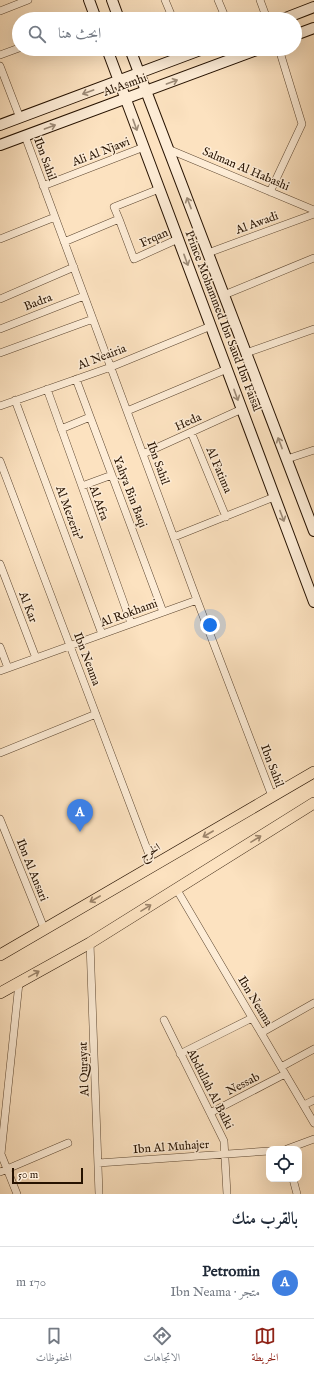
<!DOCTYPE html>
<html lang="ar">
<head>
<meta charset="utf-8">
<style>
  body { margin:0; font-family:"IM FELL English",Amiri,serif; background:#f2f2f3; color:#1f2937; direction:rtl }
  .controls { position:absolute; right:12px; bottom:12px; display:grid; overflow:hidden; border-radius:8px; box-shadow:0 4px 16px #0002 }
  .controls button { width:36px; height:36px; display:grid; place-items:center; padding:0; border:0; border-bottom:1px solid #e0e1e3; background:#fff; color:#1f2937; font:20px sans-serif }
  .scale { position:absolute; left:12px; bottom:10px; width:71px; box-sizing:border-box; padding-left:4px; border:2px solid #261200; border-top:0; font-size:11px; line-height:14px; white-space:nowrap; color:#261200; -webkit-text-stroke:3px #fdecd6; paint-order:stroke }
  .you { position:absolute; left:210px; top:625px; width:14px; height:14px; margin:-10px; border:3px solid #fff; border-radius:50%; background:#1a73e8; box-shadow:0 0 0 6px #1a73e833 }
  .badge { display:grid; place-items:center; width:26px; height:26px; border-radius:50%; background:#8f2418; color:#fff; font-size:13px; font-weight:700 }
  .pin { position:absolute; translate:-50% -33px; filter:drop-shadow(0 1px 2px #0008) }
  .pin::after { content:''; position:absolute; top:21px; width:14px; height:12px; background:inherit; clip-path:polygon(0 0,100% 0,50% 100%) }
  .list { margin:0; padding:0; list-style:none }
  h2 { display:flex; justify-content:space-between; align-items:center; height:52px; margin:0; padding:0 16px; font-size:17px }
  h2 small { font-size:13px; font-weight:400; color:#747a83 }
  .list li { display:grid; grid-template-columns:26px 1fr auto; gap:12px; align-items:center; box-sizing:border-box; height:72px; padding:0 16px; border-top:1px solid #e0e1e3 }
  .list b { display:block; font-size:15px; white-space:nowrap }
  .list p { margin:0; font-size:13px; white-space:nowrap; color:#747a83 }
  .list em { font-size:13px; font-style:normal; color:#747a83 }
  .icon { flex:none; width:22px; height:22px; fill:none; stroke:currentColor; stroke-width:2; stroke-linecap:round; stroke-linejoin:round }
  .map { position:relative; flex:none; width:314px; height:1194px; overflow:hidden; direction:ltr }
  .search { position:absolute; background:#fff; box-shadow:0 4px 16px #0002; left:12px; right:12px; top:12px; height:44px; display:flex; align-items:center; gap:10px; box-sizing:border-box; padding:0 14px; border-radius:22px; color:#747a83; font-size:15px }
  .sheet { height:124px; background:#fff }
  nav { display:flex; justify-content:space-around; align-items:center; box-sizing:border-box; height:56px; border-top:1px solid #e0e1e3; background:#fff; font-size:11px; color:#747a83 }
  nav a { display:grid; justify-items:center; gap:2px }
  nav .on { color:#8f2418 }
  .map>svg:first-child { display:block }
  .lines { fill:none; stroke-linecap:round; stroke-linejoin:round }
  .street-casing { stroke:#5c4630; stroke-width:8 }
  .secondary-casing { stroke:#261200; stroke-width:12 }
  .primary-casing { stroke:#261200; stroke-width:12 }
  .street { stroke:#fdecd6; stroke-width:7 }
  .secondary { stroke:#fdecd6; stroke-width:10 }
  .primary { stroke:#fce2c0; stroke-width:11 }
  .oneway { stroke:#9c8a76 }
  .oneway2 { stroke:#9c846a }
  .labels { text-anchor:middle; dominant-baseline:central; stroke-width:3; stroke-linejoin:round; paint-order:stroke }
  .street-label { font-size:12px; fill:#261200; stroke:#fdecd6 }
</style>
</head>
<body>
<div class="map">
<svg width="314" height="1194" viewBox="0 0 314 1194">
  <rect width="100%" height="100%" fill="#fce2c0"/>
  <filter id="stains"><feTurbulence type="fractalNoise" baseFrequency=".005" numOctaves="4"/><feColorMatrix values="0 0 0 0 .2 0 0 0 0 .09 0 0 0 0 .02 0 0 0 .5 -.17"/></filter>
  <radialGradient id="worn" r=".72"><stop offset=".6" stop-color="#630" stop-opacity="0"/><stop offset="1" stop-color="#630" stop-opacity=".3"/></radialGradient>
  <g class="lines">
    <defs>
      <path id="street" d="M165 0 173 19
        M218 0 226 19
        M260 0 267 19
        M0 11 28 0
        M0 55 19 48
        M0 66 20 118
        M25 136 197 600 272 796
        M168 149 314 210
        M43 186 144 147
        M270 192 302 124 279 49
        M119 219 114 207 159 189
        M0 239 55 217
        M64 242 119 219 134 259 178 239
        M208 253 314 214
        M224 295 314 258
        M0 299 74 267
        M0 329 84 296
        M0 353 93 319
        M246 353 314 329
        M76 379 163 612
        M47 389 131 623
        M15 400 102 634
        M0 406 111 367 211 326
        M127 411 227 369
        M61 429 90 417
        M191 432 226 517
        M143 454 242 409
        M287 459 314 450
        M0 461 153 865
        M82 486 112 475
        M174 537 274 497
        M0 564 36 658
        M0 647 8 668
        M0 671 197 600
        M0 753 96 714
        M0 819 44 928
        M177 890 314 1123
        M90 943 99 1194
        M164 1020 224 1141 227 1194
        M261 1033 314 1003
        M180 1054 252 1018
        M281 1067 314 1049
        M304 1105 314 1100
        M210 1113 285 1074
        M287 1149 314 1139
        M98 1163 269 1151
        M0 1172 68 1143
        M293 1179 297 1194
        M17 1194 1 1154 19 983"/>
      <path id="secondary" d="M89 0 96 19
        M112 0 119 19
        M283 19 314 7
        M295 35 314 28
        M107 49 314 602
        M130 49 314 531
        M0 125 203 49
        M0 145 259 49"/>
      <path id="primary" d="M0 955 314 772
        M0 993 90 943 314 803"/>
    </defs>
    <!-- street casing -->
    <use href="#street" class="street-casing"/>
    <!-- secondary casing -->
    <use href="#secondary" class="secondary-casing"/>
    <!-- primary casing -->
    <use href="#primary" class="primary-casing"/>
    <!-- street -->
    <use href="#street" class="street"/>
    <!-- secondary -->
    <use href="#secondary" class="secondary"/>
    <!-- primary -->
    <use href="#primary" class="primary"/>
  </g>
  <!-- one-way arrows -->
  <defs><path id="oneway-shaft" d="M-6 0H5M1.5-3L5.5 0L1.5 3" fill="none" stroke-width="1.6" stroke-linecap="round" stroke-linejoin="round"/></defs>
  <g class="oneway">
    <use href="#oneway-shaft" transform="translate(172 82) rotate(-20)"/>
    <use href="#oneway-shaft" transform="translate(88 92) rotate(160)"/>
    <use href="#oneway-shaft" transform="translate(135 125) rotate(70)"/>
    <use href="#oneway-shaft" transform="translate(50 127) rotate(-20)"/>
    <use href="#oneway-shaft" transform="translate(189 203) rotate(-111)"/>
    <use href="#oneway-shaft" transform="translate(186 260) rotate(70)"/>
    <use href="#oneway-shaft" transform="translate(236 395) rotate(70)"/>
    <use href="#oneway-shaft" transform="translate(280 443) rotate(-111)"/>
    <use href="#oneway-shaft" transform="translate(282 516) rotate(69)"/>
  </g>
  <g class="oneway2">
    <use href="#oneway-shaft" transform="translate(208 834) rotate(150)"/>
    <use href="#oneway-shaft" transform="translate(256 839) rotate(-32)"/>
    <use href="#oneway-shaft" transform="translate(95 899) rotate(150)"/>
    <use href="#oneway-shaft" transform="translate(146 908) rotate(-32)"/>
    <use href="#oneway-shaft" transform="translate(34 974) rotate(-29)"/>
  </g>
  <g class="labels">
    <!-- street labels -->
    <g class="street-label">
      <text transform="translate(125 85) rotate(-20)">Al Asmhi</text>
      <text transform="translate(101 152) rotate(-21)">Ali Al Njawi</text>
      <text transform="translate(45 159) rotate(70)">Ibn Sahil</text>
      <text transform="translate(246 169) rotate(23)">Salman Al Habashi</text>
      <text transform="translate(257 223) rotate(-20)">Al Awadi</text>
      <text transform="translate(154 238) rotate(-24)">Frqan</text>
      <text transform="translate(38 302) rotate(-21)">Badra</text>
      <text transform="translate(223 321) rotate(69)">Prince Mohammed Ibn Saud Ibn Faisal</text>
      <text transform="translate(102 357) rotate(-21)">Al Neairia</text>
      <text transform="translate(188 422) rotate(-24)">Heda</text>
      <text transform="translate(158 463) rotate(70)">Ibn Sahil</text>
      <text transform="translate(219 470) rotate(67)">Al Fatima</text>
      <text transform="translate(130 492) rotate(69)">Yahya Bin Baqi</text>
      <text transform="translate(99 503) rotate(70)">Al Afra</text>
      <text transform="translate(69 513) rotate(70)">Al Mezerir'</text>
      <text transform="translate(28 607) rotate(69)">Al Kar</text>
      <text transform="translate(129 613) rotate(-20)">Al Rokhami</text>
      <text transform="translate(87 659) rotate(69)">Ibn Neama</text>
      <text transform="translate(272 766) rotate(69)">Ibn Sahil</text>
      <text transform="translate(150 852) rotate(-30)">الخرج</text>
      <text transform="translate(32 870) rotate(68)">Ibn Al Ansari</text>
      <text transform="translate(255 1001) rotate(59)">Ibn Neama</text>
      <text transform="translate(84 1069) rotate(-92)">Al Qurayat</text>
      <text transform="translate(243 1084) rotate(-27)">Nessab</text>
      <text transform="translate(210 1089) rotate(63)">Abdullah Al Balki</text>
      <text transform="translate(171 1147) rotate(-4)">Ibn Al Muhajer</text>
    </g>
  </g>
  <rect width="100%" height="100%" filter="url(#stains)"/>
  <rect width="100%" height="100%" fill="url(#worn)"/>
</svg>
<div class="controls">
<button><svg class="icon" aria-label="locate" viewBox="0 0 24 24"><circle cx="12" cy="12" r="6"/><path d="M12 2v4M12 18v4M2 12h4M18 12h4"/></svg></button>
</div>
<div class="scale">50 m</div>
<div class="you"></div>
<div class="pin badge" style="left:80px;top:832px;background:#3f7fe0">A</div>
<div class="search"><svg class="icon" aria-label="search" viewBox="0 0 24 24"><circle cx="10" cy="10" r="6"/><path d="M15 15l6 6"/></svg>ابحث هنا</div>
</div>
<section class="sheet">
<h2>بالقرب منك<small></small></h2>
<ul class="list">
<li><span class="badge" style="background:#3f7fe0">A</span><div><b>Petromin</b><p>متجر · Ibn Neama</p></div><em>170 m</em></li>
</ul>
</section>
<nav>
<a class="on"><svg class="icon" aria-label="map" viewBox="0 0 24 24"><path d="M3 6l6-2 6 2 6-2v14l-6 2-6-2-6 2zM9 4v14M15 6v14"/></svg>الخريطة</a>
<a><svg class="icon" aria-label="directions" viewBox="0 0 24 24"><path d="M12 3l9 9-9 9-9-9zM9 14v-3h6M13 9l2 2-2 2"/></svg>الاتجاهات</a>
<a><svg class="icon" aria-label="saved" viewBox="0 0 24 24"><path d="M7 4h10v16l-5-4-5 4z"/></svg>المحفوظات</a>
</nav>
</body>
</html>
